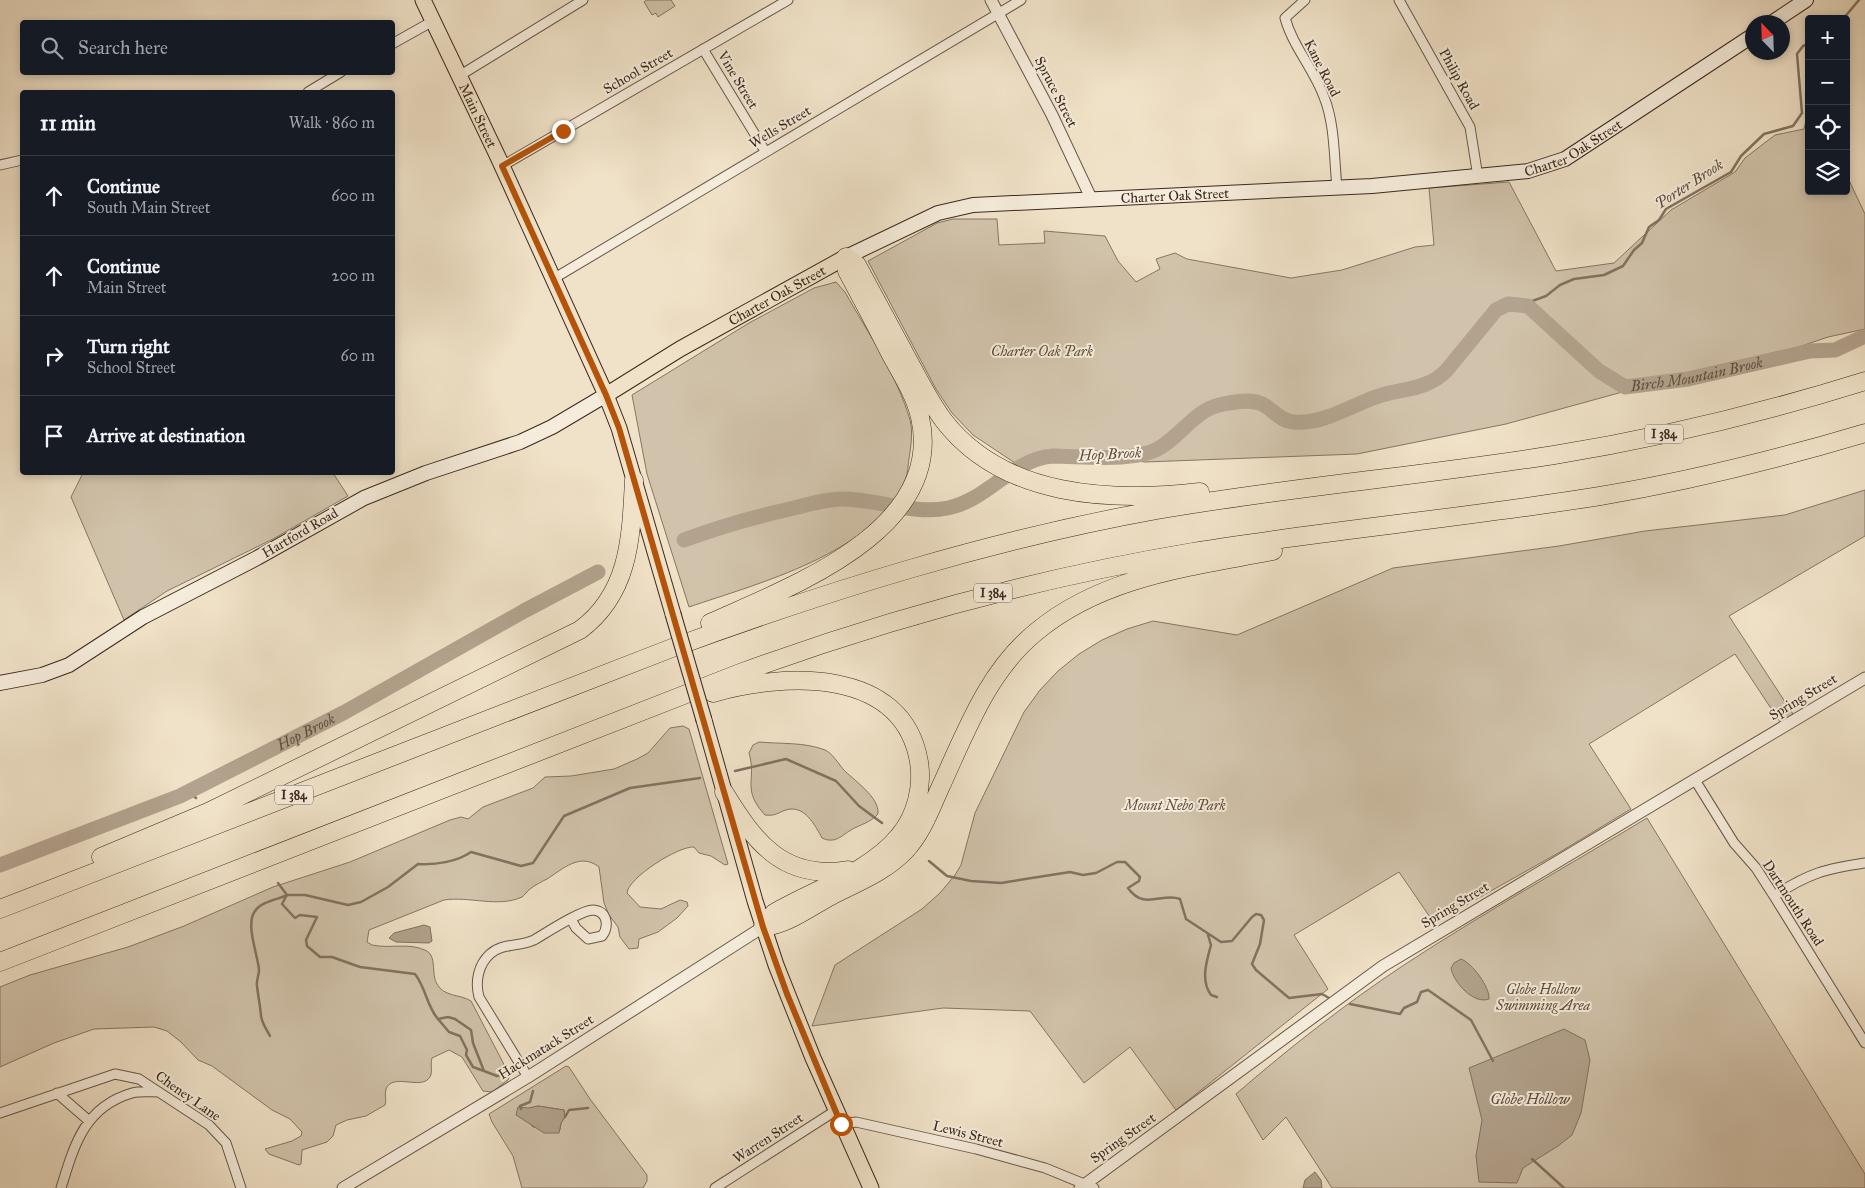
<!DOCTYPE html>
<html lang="en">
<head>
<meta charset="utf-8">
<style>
  body { margin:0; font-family:"IM FELL Great Primer",serif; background:#242831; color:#f1f3f6 }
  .controls { position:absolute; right:15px; top:15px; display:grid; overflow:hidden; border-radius:5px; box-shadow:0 2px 8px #0003 }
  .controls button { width:45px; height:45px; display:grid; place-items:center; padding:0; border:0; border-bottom:1px solid #363941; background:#171b24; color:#f1f3f6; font:25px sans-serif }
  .compass { position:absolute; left:1745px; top:15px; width:45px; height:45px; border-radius:50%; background:#171b24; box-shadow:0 2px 8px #0003; rotate:337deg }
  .stop { position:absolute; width:15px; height:15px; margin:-11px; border:4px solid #b45309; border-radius:50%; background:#fff }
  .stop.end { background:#b45309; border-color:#fff; box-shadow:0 1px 5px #0008 }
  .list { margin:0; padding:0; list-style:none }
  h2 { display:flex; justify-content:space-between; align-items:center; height:65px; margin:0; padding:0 20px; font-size:21px }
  h2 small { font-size:16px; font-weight:400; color:#9ea1a6 }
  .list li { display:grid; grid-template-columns:32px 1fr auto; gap:15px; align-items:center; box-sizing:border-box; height:80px; padding:0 20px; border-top:1px solid #363941 }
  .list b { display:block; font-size:19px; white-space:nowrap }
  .list p { margin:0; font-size:16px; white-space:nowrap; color:#9ea1a6 }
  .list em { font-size:16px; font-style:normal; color:#9ea1a6 }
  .icon { flex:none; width:28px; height:28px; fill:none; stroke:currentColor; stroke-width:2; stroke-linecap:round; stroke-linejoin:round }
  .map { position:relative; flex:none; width:1865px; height:1188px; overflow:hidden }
  .search { position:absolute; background:#171b24; box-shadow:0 2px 8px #0003; left:20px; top:20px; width:375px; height:55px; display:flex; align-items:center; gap:12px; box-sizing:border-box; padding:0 18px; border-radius:5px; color:#9ea1a6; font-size:19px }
  .panel { position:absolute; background:#171b24; box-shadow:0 2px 8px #0003; left:20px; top:90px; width:375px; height:385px; border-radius:5px }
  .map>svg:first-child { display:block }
  .green { fill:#d1c3ab; stroke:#867664; fill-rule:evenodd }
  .water { fill:#b3a38e; stroke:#837261 }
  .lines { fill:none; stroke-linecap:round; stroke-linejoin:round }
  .stream { stroke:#837261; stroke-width:2.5 }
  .river { stroke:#b3a38e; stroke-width:15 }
  .minor-casing { stroke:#695748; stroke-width:11 }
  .tertiary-casing { stroke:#695748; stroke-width:13 }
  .secondary-casing { stroke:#3c291d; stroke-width:16 }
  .primary-casing { stroke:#3c291d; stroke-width:17 }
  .motorway-casing { stroke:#3c291d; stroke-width:19 }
  .minor { stroke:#f5ecdb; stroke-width:9 }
  .tertiary { stroke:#f5ecdb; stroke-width:11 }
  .secondary { stroke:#f5ecdb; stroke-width:14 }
  .primary { stroke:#f0e2c8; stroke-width:15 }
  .motorway { stroke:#f0e2c8; stroke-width:18 }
  .primary-bridge-casing { stroke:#3c291d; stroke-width:17; stroke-linecap:butt }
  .primary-bridge { stroke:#f0e2c8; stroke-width:15 }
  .route { stroke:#b45309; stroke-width:6 }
  .labels { text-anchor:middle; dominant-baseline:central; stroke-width:4; stroke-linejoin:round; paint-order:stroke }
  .shield { fill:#f5ecdb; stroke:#746456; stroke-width:1 }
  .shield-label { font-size:12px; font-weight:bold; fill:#3c291d }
  .street-label { font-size:14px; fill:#3c291d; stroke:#f5ecdb }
  .park-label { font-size:14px; font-style:italic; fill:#615040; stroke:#f5ecdb }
  .water-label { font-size:15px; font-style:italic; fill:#604e3f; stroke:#f5ecdb }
</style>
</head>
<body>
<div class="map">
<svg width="1865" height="1188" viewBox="0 0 1865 1188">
  <rect width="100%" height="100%" fill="#f0e2c8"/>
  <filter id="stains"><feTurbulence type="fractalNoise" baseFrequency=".004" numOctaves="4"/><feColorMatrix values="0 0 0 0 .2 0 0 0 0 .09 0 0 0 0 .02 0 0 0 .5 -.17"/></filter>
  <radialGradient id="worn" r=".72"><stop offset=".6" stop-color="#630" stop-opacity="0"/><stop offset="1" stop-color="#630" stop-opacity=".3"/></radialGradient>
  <!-- green -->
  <path class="green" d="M647 0H671L675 6 658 17 656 13 652 15 644 2Z
    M1809 108V191H1846V174L1865 214V329L1828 337 1761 360 1626 391 1506 424 1357 454 1145 462 1107 457H1058L1021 467 973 435 952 413 936 389 868 261 937 223 953 219H997L999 245 1045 243 1044 231 1105 236 1118 261 1136 282 1160 269 1156 259 1175 253 1187 259 1291 278 1342 270 1415 247 1434 245 1429 188 1509 182 1556 271 1614 263 1671 210 1735 172 1745 158 1775 135 1804 129Z
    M836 282 845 292C868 333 897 375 910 420 913 431 911 447 909 458 908 465 908 474 905 480 876 553 756 584 689 607L647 474 632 395 749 323 814 288Z
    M83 473H333L348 496 273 539 167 591 124 620 71 497Z
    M1865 490V536L1729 616 1793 714 1780 722 1735 654 1589 744 1631 809 1560 852 1434 923 1399 872 1294 935 1328 989 1176 1110 1130 1047 1084 1083 1030 1011 943 1008 812 1026 835 965 922 909 940 893 955 875 961 865 975 813 1024 712 1040 690 1058 671 1079 654 1102 640 1127 629 1153 621 1237 635 1393 568 1559 546 1645 531 1785 515Z
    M683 726 689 729 728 864 725 865 711 856 699 853 694 847C678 846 628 878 627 893L640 907 661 909 680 900 687 902 688 906 677 918 658 932 639 939 638 948 629 949 620 937 618 927 609 915 604 903 599 867C580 852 563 869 547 879 541 882 535 885 530 889 527 891 525 895 522 897 498 908 469 896 444 900L369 930 367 942 372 945C390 949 410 942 427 951 437 957 431 975 437 984 444 997 460 994 471 1001L510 1076 508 1080 492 1092 483 1091 462 1057 449 1050 432 1058C430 1064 433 1072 430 1077 421 1091 393 1072 386 1089 384 1095 387 1100 385 1105L366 1116 347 1120 336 1125 333 1136 327 1142 302 1150 301 1164 299 1165 269 1154 265 1149 292 1141 301 1136 302 1132 290 1119 272 1110 212 1066 198 1060 181 1042 167 1031 154 1027 94 1029 54 1043 0 1067V987L30 975 128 947 184 926 273 887 350 862 450 820 461 817 468 819 483 807 533 788 545 777 571 776 614 769 637 759 648 753 670 728Z
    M759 742C780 744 805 742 825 750 832 753 838 763 843 769 853 780 880 797 878 814 870 823 861 824 851 830 841 836 835 844 822 838 816 827 807 809 792 809 781 809 778 817 765 815 741 789 757 780 749 753L753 745Z
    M1647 818 1865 1174V1188H1332L1286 1117 1263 1140 1236 1094C1289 1048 1345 1004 1404 965 1483 913 1566 867 1647 818Z
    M566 1066 569 1067 590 1099 647 1175V1181L643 1188H522L513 1156 492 1122 489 1114ZM538 1106 564 1110 565 1117 561 1123 560 1130 533 1127 528 1122 529 1108Z"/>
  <!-- water -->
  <path class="water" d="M424 925 430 927 432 941 429 943 396 942 389 938 394 933Z
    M1461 959C1472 963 1490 987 1489 999 1474 1005 1453 982 1451 968L1454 963Z
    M1564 1029 1585 1040 1590 1060 1581 1113 1572 1135 1558 1146 1523 1168 1517 1183 1479 1182 1476 1156 1482 1120 1469 1068Z
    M538 1106 564 1110 565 1117 561 1123 559 1133H544L516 1115 518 1107 529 1108Z
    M1315 1172 1321 1180 1322 1188H1303L1305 1180Z"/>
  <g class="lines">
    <!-- stream -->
    <path class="stream" d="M1843 19 1859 0
      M1524 304 1546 296 1560 285 1574 279 1604 275 1623 266 1634 250 1642 243 1649 227 1659 220 1666 209 1731 172 1741 156 1764 134 1793 126 1802 113 1797 54 1803 46 1809 44
      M735 771 786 759 836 781 859 806 882 823
      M189 792 196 798
      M929 861 947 876 971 881 1001 883 1070 872 1083 875 1096 873 1117 862H1125L1140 877 1139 881 1128 888C1144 911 1162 892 1180 899L1186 919 1221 942 1232 941 1252 917 1256 914 1261 915 1264 920 1260 944 1252 964 1256 970 1289 998 1322 994 1329 998
      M278 883 287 895H305L348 905 361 902 388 887 418 864C435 865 457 862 471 852L521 866 533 863 564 816 630 788 700 778
      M287 895 282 904 295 918 300 915 317 917 306 940 307 946 320 957H332L360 967 415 974C426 988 427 1007 438 1019L448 1017 455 1019 471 1030 473 1043 484 1071 497 1076 513 1073
      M1208 935 1211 945C1207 960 1200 980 1211 995L1217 997
      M1350 1004 1400 1014 1404 1008 1417 1002 1421 992 1428 990 1471 1020 1493 1061
      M438 1019 449 1032 460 1036 467 1050 466 1055 473 1067 484 1071
      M270 1036C267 1030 261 1022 261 1015 260 1005 258 995 257 986 256 981 259 975 259 970 258 955 245 924 255 911 261 902 275 900 285 896
      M521 1109 520 1106 530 1102 533 1091
      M565 1117 569 1110 588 1108
      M1532 1159 1564 1188"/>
    <!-- river -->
    <g class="river">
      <path id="s1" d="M684 540C719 527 754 517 790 509 807 505 825 499 842 499 877 499 913 515 948 508 988 500 1012 459 1053 456 1082 456 1136 463 1161 447 1182 434 1195 411 1219 405 1232 402 1252 398 1264 405 1274 411 1281 421 1293 422 1322 425 1350 406 1376 397 1401 388 1426 391 1446 371L1496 310 1508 304 1528 306 1599 371 1625 387 1688 379 1810 351 1835 350 1865 336"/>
      <path id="s2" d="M0 865 180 796 345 712 524 611 598 572"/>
    </g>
    <defs>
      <path id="minor" d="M1305 0 1285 18C1293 47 1314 69 1324 97 1335 124 1334 158 1337 188
        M1399 0 1470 127 1478 177
        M392 44 433 21
        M703 49 765 151
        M459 76 583 0
        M308 92 341 72
        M0 165 22 160
        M502 166 788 0
        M553 279 1021 0
        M1695 780 1734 843 1756 868 1774 896 1865 1043
        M1774 896C1809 873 1825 869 1865 863
        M528 1077 479 997C475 982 478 965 490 954 502 943 519 947 534 940 546 933 581 910 593 910 608 911 609 927 602 936L588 939 576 928 571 919
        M57 1093 88 1120
        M0 1113 115 1074 139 1079 209 1125 226 1143 241 1188
        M841 1124 856 1122 976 1149 1045 1168 1094 1188
        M61 1188C74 1146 84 1107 132 1093 140 1091 150 1092 159 1092
        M715 1188 835 1111"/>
      <path id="tertiary" d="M991 0 1052 115 1091 198
        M343 1188 528 1077 763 927
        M1080 1188 1383 966 1865 678"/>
      <g id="secondary">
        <path d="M1773 22 1806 0"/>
        <path id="s3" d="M846 257 938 213 973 205 1372 186 1528 171 1565 159 1752 36"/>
        <path d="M0 683 42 675 69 665 143 617 257 558 364 498 426 473 520 442 552 427 606 395"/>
      </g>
      <g id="primary">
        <path id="s4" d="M423 0 498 157 606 395 619 428 673 614"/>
        <path id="s5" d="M606 395 680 349 846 257"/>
        <path d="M704 720 755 901 776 965 813 1058 871 1188"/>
      </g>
      <path id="motorway" d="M710 623C789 587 946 531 920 417 915 395 902 375 891 355 877 327 862 299 847 271L846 257 857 265C874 296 890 326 906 356 918 378 929 401 944 421 1004 498 1111 502 1200 492
        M713 693C783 673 903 666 919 762 923 787 916 816 899 836 870 872 813 890 774 913L763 927
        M724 792C754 841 783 881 848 870
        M101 857 208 812 580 630C630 593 631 537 634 480
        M0 909 672 648C830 590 991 540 1157 510 1289 487 1422 476 1554 455 1659 438 1763 413 1865 381
        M763 927C787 925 810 907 831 896 856 883 885 872 905 851 922 833 930 810 940 788 966 732 987 672 1036 632 1103 576 1191 567 1273 551
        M0 962 740 673C887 619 1037 578 1193 552 1328 530 1465 518 1600 496 1690 481 1778 459 1865 433"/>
    </defs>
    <!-- minor casing -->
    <use href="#minor" class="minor-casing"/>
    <!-- tertiary casing -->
    <use href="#tertiary" class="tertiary-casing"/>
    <!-- secondary casing -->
    <use href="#secondary" class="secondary-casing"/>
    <!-- primary casing -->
    <use href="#primary" class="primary-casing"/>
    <!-- motorway casing -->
    <use href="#motorway" class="motorway-casing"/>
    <!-- minor -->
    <use href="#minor" class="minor"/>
    <!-- tertiary -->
    <use href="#tertiary" class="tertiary"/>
    <!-- secondary -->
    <use href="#secondary" class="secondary"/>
    <!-- primary -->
    <use href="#primary" class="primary"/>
    <!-- motorway -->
    <use href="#motorway" class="motorway"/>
    <defs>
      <path id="primary-bridge" d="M673 614 704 720"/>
    </defs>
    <!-- primary-bridge casing -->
    <use href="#primary-bridge" class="primary-bridge-casing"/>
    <!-- primary-bridge -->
    <use href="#primary-bridge" class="primary-bridge"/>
  </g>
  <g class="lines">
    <!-- route -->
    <path class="route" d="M563 131 502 166 606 395 619 428 763 927 787 994 841 1124"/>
  </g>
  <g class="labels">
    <!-- shield labels -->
    <g class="shield">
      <rect x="1645" y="424.5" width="38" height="19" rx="4"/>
      <rect x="974" y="583.5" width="38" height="19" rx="4"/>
      <rect x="275" y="785.5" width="38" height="19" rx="4"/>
    </g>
    <g class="shield-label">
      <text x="1664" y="434">I 384</text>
      <text x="993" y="593">I 384</text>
      <text x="294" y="795">I 384</text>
    </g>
    <!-- street labels -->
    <g class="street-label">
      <text transform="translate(1322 68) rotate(63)">Kane Road</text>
      <text transform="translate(638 71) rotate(-30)">School Street</text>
      <text transform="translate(1459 79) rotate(61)">Philip Road</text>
      <text transform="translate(738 80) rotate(59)">Vine Street</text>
      <text transform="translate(1056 92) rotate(63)">Spruce Street</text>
      <text stroke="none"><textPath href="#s4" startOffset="128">Main Street</textPath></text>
      <text transform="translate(780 127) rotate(-31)">Wells Street</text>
      <text stroke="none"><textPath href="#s3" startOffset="745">Charter Oak Street</textPath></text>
      <text stroke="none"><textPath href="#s3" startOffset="340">Charter Oak Street</textPath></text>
      <text stroke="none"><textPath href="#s5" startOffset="198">Charter Oak Street</textPath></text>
      <text transform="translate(300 533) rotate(-30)">Hartford Road</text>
      <text transform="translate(1803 697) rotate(-31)">Spring Street</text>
      <text transform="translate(1793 903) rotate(57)">Dartmouth Road</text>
      <text transform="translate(1455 905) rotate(-31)">Spring Street</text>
      <text transform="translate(546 1047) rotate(-32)">Hackmatack Street</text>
      <text transform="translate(188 1096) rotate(35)">Cheney Lane</text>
      <text transform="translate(968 1134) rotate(14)">Lewis Street</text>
      <text transform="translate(768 1138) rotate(-33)">Warren Street</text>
      <text transform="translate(1123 1138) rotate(-35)">Spring Street</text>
    </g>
    <!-- park labels -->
    <g class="park-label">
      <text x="1042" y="351">Charter Oak Park</text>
      <text x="1175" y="805">Mount Nebo Park</text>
      <text x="1543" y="989">Globe Hollow<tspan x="1543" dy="16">Swimming Area</tspan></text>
    </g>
    <!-- water labels -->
    <g class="water-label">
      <text transform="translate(1689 184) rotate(-33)">Porter Brook</text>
      <text stroke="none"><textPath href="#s1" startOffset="1126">Birch Mountain Brook</textPath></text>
      <text transform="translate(1110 454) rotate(-3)">Hop Brook</text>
      <text stroke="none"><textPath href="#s2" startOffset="334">Hop Brook</textPath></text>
      <text x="1530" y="1099">Globe Hollow</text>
    </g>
  </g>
  <rect width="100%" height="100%" filter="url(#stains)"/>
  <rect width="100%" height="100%" fill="url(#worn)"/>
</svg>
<div class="controls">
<button>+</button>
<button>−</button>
<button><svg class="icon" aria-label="locate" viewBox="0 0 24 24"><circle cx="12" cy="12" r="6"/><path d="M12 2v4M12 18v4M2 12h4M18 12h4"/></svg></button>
<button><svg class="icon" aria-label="layers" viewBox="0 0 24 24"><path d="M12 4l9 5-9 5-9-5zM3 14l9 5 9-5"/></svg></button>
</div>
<svg class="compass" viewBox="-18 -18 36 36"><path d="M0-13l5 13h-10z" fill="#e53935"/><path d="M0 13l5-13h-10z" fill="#9ea1a6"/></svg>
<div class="stop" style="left:841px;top:1124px"></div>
<div class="stop end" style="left:563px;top:131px"></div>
<div class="search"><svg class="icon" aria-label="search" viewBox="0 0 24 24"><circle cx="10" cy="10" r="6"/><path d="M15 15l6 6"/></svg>Search here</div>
<section class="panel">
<h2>11 min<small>Walk · 860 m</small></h2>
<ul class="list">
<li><svg class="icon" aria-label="ahead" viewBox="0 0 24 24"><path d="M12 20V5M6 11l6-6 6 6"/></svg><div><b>Continue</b><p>South Main Street</p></div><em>600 m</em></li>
<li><svg class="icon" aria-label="ahead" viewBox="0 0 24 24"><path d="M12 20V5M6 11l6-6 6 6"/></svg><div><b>Continue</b><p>Main Street</p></div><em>200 m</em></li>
<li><svg class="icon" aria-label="right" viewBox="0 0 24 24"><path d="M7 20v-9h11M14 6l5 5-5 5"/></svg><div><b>Turn right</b><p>School Street</p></div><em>60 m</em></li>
<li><svg class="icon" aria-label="arrive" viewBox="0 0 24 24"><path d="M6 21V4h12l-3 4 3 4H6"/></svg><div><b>Arrive at destination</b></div></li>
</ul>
</section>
</div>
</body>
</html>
